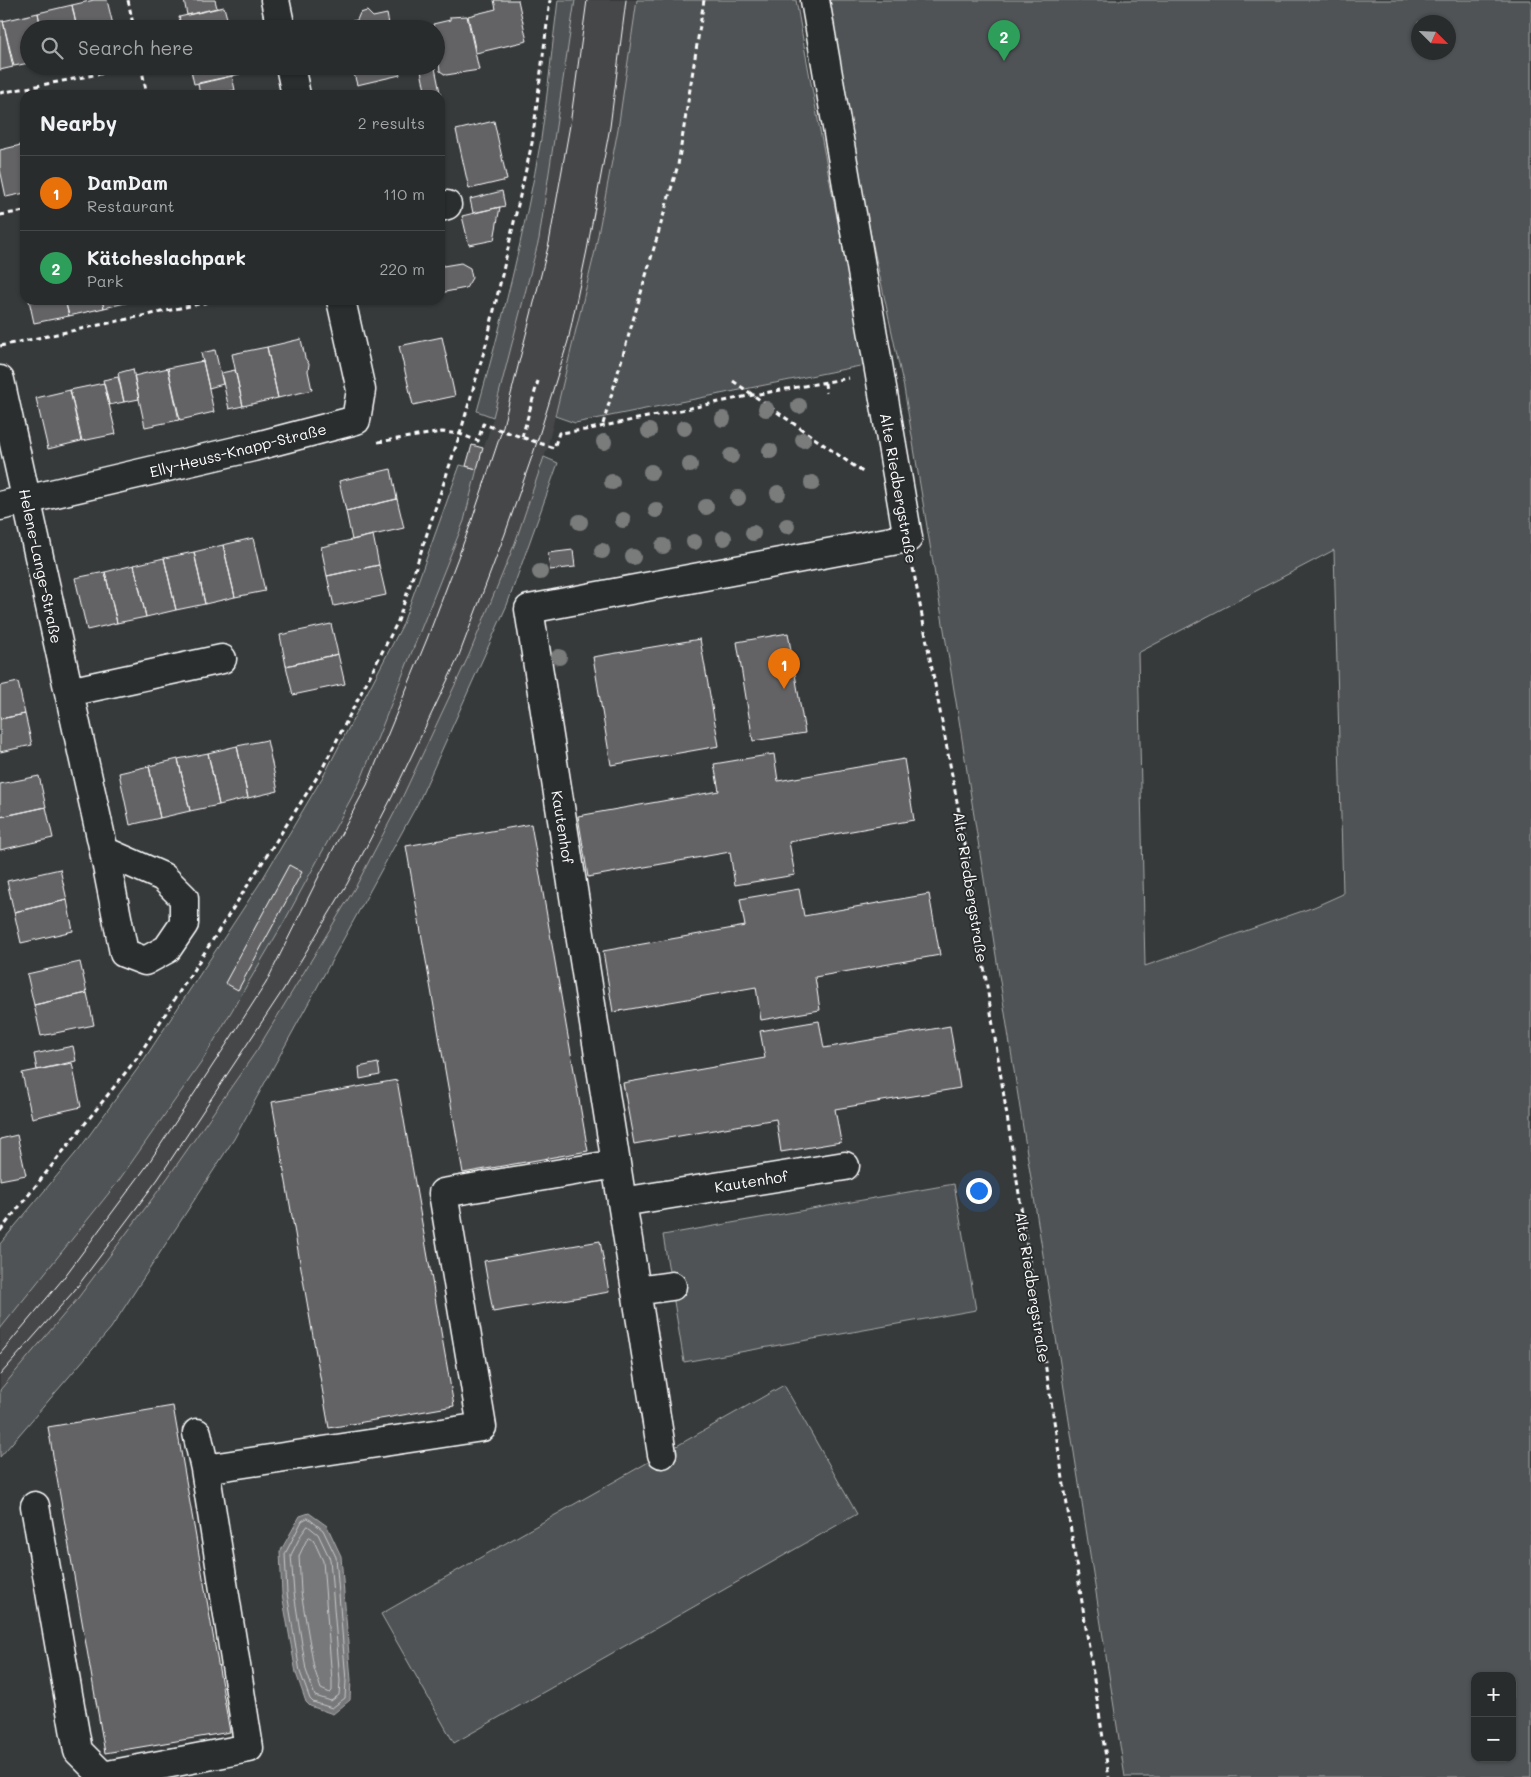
<!DOCTYPE html>
<html lang="en">
<head>
<meta charset="utf-8">
<style>
  body { margin:0; font-family:Mali,sans-serif; background:#353838; color:#f1f3f6 }
  .controls { position:absolute; right:15px; bottom:15px; display:grid; overflow:hidden; border-radius:10px; box-shadow:0 1px 4px #0004 }
  .controls button { width:45px; height:45px; display:grid; place-items:center; padding:0; border:0; border-bottom:1px solid #454848; background:#292c2c; color:#f1f3f6; font:25px sans-serif }
  .compass { position:absolute; left:1411px; top:15px; width:45px; height:45px; border-radius:50%; background:#292c2c; box-shadow:0 1px 4px #0004; rotate:114deg }
  .you { position:absolute; left:978px; top:1190px; width:18px; height:18px; margin:-12px; border:4px solid #fff; border-radius:50%; background:#1a73e8; box-shadow:0 0 0 8px #1a73e833 }
  .badge { display:grid; place-items:center; width:32px; height:32px; border-radius:50%; background:#8c9099; color:#fff; font-size:16px; font-weight:700 }
  .pin { position:absolute; translate:-50% -41px; filter:drop-shadow(0 1px 2px #0008) }
  .pin::after { content:''; position:absolute; top:26px; width:18px; height:15px; background:inherit; clip-path:polygon(0 0,100% 0,50% 100%) }
  .list { margin:0; padding:0; list-style:none }
  h2 { display:flex; justify-content:space-between; align-items:center; height:65px; margin:0; padding:0 20px; font-size:21px }
  h2 small { font-size:16px; font-weight:400; color:#a5a7a9 }
  .list li { display:grid; grid-template-columns:32px 1fr auto; gap:15px; align-items:center; box-sizing:border-box; height:75px; padding:0 20px; border-top:1px solid #454848 }
  .list b { display:block; font-size:19px; white-space:nowrap }
  .list p { margin:0; font-size:16px; white-space:nowrap; color:#a5a7a9 }
  .list em { font-size:16px; font-style:normal; color:#a5a7a9 }
  .icon { flex:none; width:28px; height:28px; fill:none; stroke:currentColor; stroke-width:2; stroke-linecap:round; stroke-linejoin:round }
  .map { position:relative; flex:none; width:1531px; height:1777px; overflow:hidden }
  .search { position:absolute; background:#292c2c; box-shadow:0 1px 4px #0004; left:20px; top:20px; width:425px; height:55px; display:flex; align-items:center; gap:12px; box-sizing:border-box; padding:0 18px; border-radius:28px; color:#a5a7a9; font-size:19px }
  .panel { position:absolute; background:#292c2c; box-shadow:0 1px 4px #0004; left:20px; top:90px; width:425px; height:215px; border-radius:15px }
  .map>svg:first-child { display:block }
  .built { fill:#444748 }
  .green { fill:#505354; stroke:#a8a9aa; fill-rule:evenodd }
  .water { fill:#767879; stroke:#adaeaf }
  .lines { fill:none; stroke-linecap:round; stroke-linejoin:round }
  .shore { stroke:#c8c9c9; stroke-width:1 }
  .building { fill:#636465; stroke:#fff }
  .minor-casing { stroke:#fff; stroke-width:31 }
  .path { stroke:#fff; stroke-width:3; stroke-dasharray:5 4; stroke-linecap:butt }
  .minor { stroke:#2a2d2e; stroke-width:28 }
  .tram { stroke:#fff; stroke-width:1 }
  .tree { fill:#7a7c7c }
  .labels { text-anchor:middle; dominant-baseline:central; stroke-width:4; stroke-linejoin:round; paint-order:stroke }
  .street-label { font-size:15px; fill:#fff; stroke:#2a2d2e }
</style>
</head>
<body>
<div class="map">
<svg width="1531" height="1777" viewBox="0 0 1531 1777">
  <rect width="100%" height="100%" fill="#373a3b"/>
  <filter id="ink" filterUnits="userSpaceOnUse"><feTurbulence type="fractalNoise" baseFrequency=".02" numOctaves="2"/><feDisplacementMap in="SourceGraphic" scale="10" xChannelSelector="R" yChannelSelector="G"/><feConvolveMatrix kernelMatrix="1 2 1 2 8 2 1 2 1" color-interpolation-filters="sRGB"/></filter>
  <g filter="url(#ink)">
    <!-- built -->
    <path class="built" d="M575 0H637L618 129 595 251 547 449 515 543 469 655 401 800 356 886 257 1050 164 1183 78 1298 0 1390V1329L117 1183 201 1063 284 922 360 782 464 521 477 469 491 425 539 239Z"/>
    <!-- green -->
    <path class="green" d="M558 0H575L539 239 493 417 477 411C502 322 525 231 541 139 548 93 552 46 558 0Z
      M637 0H796C817 122 843 243 865 365L575 423 555 416 595 251 618 129Z
      M827 0H1531V1777H1125L959 720 904 388 852 148ZM1418 22H1448V52H1418ZM1334 550 1343 894 1314 907 1145 966 1138 653ZM1475 1676H1512V1758H1475Z
      M544 457 558 463 507 605 418 803 234 1139 111 1328 0 1457V1390L78 1298 164 1183 257 1050 356 886 401 800 469 655 515 543Z
      M460 465 477 469 464 521 360 782 284 922 201 1063 117 1183 0 1329V1244L80 1148 141 1064 260 883 325 773 402 626Z
      M954 1184 976 1310 684 1362 663 1235Z
      M784 1385 857 1514 454 1743 381 1614Z"/>
    <!-- water -->
    <path class="water" d="M309 1513 327 1526 341 1556 351 1680 350 1700 333 1714 310 1706 306 1702 296 1673 282 1594 280 1552 300 1516Z"/>
    <g class="lines">
      <!-- shore -->
      <path class="shore" d="M308 1518 323 1530 336 1557 346 1681 345 1698 332 1708 313 1702 310 1699 300 1672 287 1593 285 1554 302 1521Z
        M308 1526 318 1534 330 1559 340 1681 339 1695 331 1701 315 1696 306 1670 294 1593 291 1555 301 1535Z
        M310 1537 313 1539 323 1561 332 1681V1691L330 1693 321 1689 314 1668 301 1592 299 1556 307 1539Z"/>
    </g>
    <!-- building -->
    <path class="building" d="M94 0H107L114 29H77L72 5Z
      M184 0H215L217 8 187 15Z
      M494 0H518L527 41 476 53 468 16 496 9Z
      M72 5 77 29H41L38 13Z
      M224 7 228 22H230L232 29H182L179 17Z
      M367 11 373 17 387 14 390 29H344L343 23 357 20 360 13Z
      M38 13 41 29H29V63L14 66 3 21Z
      M467 16 479 70 446 75 440 71 439 64 436 62V29H434L433 24 450 20V17Z
      M0 21H3L13 67 0 70Z
      M190 66H238L240 74 194 84Z
      M352 66H398L400 75 357 85Z
      M435 68 441 97 440 95H426L421 71Z
      M232 76 235 90 215 95H200L198 84Z
      M494 121 507 180 469 189 456 130Z
      M25 144V193L6 197 0 169V150Z
      M502 191 505 206 473 213 470 199Z
      M500 207 494 240 469 245 462 216Z
      M440 251 443 266 461 263 470 268 472 278 466 288 440 293Z
      M29 300H65L69 316 34 323Z
      M65 300H102L104 308 69 316Z
      M102 300H138L104 308Z
      M442 337 455 396 413 405 399 346Z
      M301 339 305 358 309 364 308 371 312 390 278 398 267 347Z
      M267 347 278 398 243 406 232 354Z
      M215 350 223 384 209 388 201 353Z
      M203 361 214 412 180 420 168 368Z
      M168 368 179 420 145 427 134 376Z
      M133 369 139 399 124 402 118 373Z
      M235 370 243 406 229 409 221 373Z
      M118 377 124 402 109 405 103 380Z
      M104 383 116 434 82 441 70 390Z
      M70 390 81 441 48 449 36 398Z
      M472 445 483 448 477 469 466 466Z
      M391 469 397 499 346 511 339 481Z
      M397 499 404 528 352 540 346 511Z
      M373 535 379 565 327 576 321 547Z
      M253 538 265 591 235 597 223 545Z
      M223 545 235 597 205 604 194 552Z
      M573 550 575 567 550 570 548 553Z
      M194 552 205 604 176 610 164 558Z
      M164 558 176 610 146 617 134 565Z
      M134 565 146 617 117 623 105 572Z
      M379 565 386 595 334 606 327 576Z
      M105 572 117 623 87 630 75 578Z
      M331 624 338 654 286 666 280 635Z
      M788 633 805 733 753 741 737 642Z
      M700 639 719 746 611 765 593 657Z
      M338 654 345 684 293 695 286 666Z
      M18 682 25 714 0 719V686Z
      M25 714 32 745 0 752V719Z
      M267 740 278 791 248 798 237 746Z
      M237 746 248 798 219 805 208 753Z
      M208 753 219 805 190 811 178 759Z
      M774 754 778 781 904 759 914 820 789 842 795 875 735 885 730 852 588 877 578 816 719 791 714 764Z
      M178 759 190 811 160 818 149 766Z
      M149 766 160 818 130 825 119 773Z
      M39 776 46 807 0 817V784Z
      M46 807 53 838 0 850V817Z
      M531 824 588 1151 463 1173 406 846Z
      M289 865 302 872 238 990 225 983Z
      M60 869 67 900 14 912 7 881Z
      M799 889 804 916 929 894 940 955 815 977 820 1010 761 1020 756 987 613 1012 603 951 745 926 740 899Z
      M67 900 73 931 21 943 14 912Z
      M80 962 87 993 34 1005 27 974Z
      M87 993 94 1025 41 1036 34 1005Z
      M819 1021 824 1048 950 1026 960 1088 835 1109 841 1142 781 1152 776 1119 634 1144 623 1083 765 1058 760 1031Z
      M73 1046 76 1061 37 1070 34 1054Z
      M72 1063 81 1107 32 1118 22 1073Z
      M378 1063 380 1075 360 1079 359 1067Z
      M397 1080 454 1406 329 1428 272 1102Z
      M17 1135 26 1175 0 1180V1139Z
      M600 1241 609 1292 493 1312 484 1261Z
      M173 1406 230 1732 105 1753 48 1427Z"/>
    <g class="lines">
      <defs>
        <path id="minor" d="M275 0 281 29
          M815 0 908 538 529 609 622 1202 845 1166
          M290 66 296 95
          M440 207 447 205
          M0 380 104 851 124 953 145 961 167 949 184 924V898L163 877 104 851
          M0 506 253 447 356 420 361 390 341 300
          M69 692 222 659
          M622 1202 662 1454
          M636 1291 672 1286
          M205 1469 482 1427 443 1193 616 1164
          M35 1506 78 1751 103 1776 249 1748 205 1469 197 1433"/>
      </defs>
      <!-- minor casing -->
      <use href="#minor" class="minor-casing"/>
      <!-- path -->
      <path class="path" d="M128 0 134 29
        M141 66 147 95
        M0 93 141 66
        M0 215 25 211
        M0 346 218 300
        M733 381 864 473
        M825 383 826 393
        M603 424 678 165 704 0
        M522 437 538 381
        M378 442 442 432 460 434 478 441 483 424 554 448 559 433 585 430 753 395 849 378
        M913 568 965 844 1109 1777
        M0 1231 137 1058 321 771 398 621 460 434 487 341 532 143 550 0"/>
      <!-- minor -->
      <use href="#minor" class="minor"/>
      <!-- tram -->
      <path class="tram" d="M0 1354 62 1280 146 1167 230 1039 266 983 319 876 367 785 427 639 471 523 502 430 549 243 570 125 587 0
        M0 1375 74 1291 158 1179 283 990 347 884 392 797 458 658 505 534 537 442 568 341 587 250 610 127 626 0"/>
    </g>
    <!-- trees -->
    <g class="tree">
      <circle cx="799" cy="406" r="8"/>
      <circle cx="766" cy="409" r="8"/>
      <circle cx="723" cy="419" r="8"/>
      <circle cx="684" cy="428" r="8"/>
      <circle cx="649" cy="431" r="8"/>
      <circle cx="803" cy="440" r="8"/>
      <circle cx="604" cy="442" r="8"/>
      <circle cx="770" cy="451" r="8"/>
      <circle cx="731" cy="456" r="8"/>
      <circle cx="690" cy="465" r="8"/>
      <circle cx="651" cy="472" r="8"/>
      <circle cx="612" cy="482" r="8"/>
      <circle cx="812" cy="483" r="8"/>
      <circle cx="778" cy="493" r="8"/>
      <circle cx="738" cy="498" r="8"/>
      <circle cx="706" cy="507" r="8"/>
      <circle cx="656" cy="510" r="8"/>
      <circle cx="623" cy="520" r="8"/>
      <circle cx="580" cy="522" r="8"/>
      <circle cx="787" cy="526" r="8"/>
      <circle cx="753" cy="533" r="8"/>
      <circle cx="724" cy="538" r="8"/>
      <circle cx="694" cy="542" r="8"/>
      <circle cx="663" cy="546" r="8"/>
      <circle cx="602" cy="551" r="8"/>
      <circle cx="633" cy="557" r="8"/>
      <circle cx="540" cy="572" r="8"/>
      <circle cx="559" cy="657" r="8"/>
    </g>
  </g>
  <g class="labels">
    <!-- street labels -->
    <g class="street-label">
      <text transform="translate(238 450) rotate(-14)">Elly-Heuss-Knapp-Straße</text>
      <text transform="translate(899 488) rotate(80)">Alte Riedbergstraße</text>
      <text transform="translate(41 566) rotate(78)">Helene-Lange-Straße</text>
      <text transform="translate(563 827) rotate(81)">Kautenhof</text>
      <text transform="translate(971 887) rotate(81)">Alte Riedbergstraße</text>
      <text transform="translate(751 1181) rotate(-9)">Kautenhof</text>
      <text transform="translate(1033 1287) rotate(81)">Alte Riedbergstraße</text>
    </g>
  </g>
</svg>
<div class="controls">
<button>+</button>
<button>−</button>
</div>
<svg class="compass" viewBox="-18 -18 36 36"><path d="M0-13l5 13h-10z" fill="#e53935"/><path d="M0 13l5-13h-10z" fill="#a5a7a9"/></svg>
<div class="you"></div>
<div class="pin badge" style="left:784px;top:689px;background:#e8710a">1</div>
<div class="pin badge" style="left:1004px;top:61px;background:#2e9e5b">2</div>
<div class="search"><svg class="icon" aria-label="search" viewBox="0 0 24 24"><circle cx="10" cy="10" r="6"/><path d="M15 15l6 6"/></svg>Search here</div>
<section class="panel">
<h2>Nearby<small>2 results</small></h2>
<ul class="list">
<li><span class="badge" style="background:#e8710a">1</span><div><b>DamDam</b><p>Restaurant</p></div><em>110 m</em></li>
<li><span class="badge" style="background:#2e9e5b">2</span><div><b>Kätcheslachpark</b><p>Park</p></div><em>220 m</em></li>
</ul>
</section>
</div>
</body>
</html>
